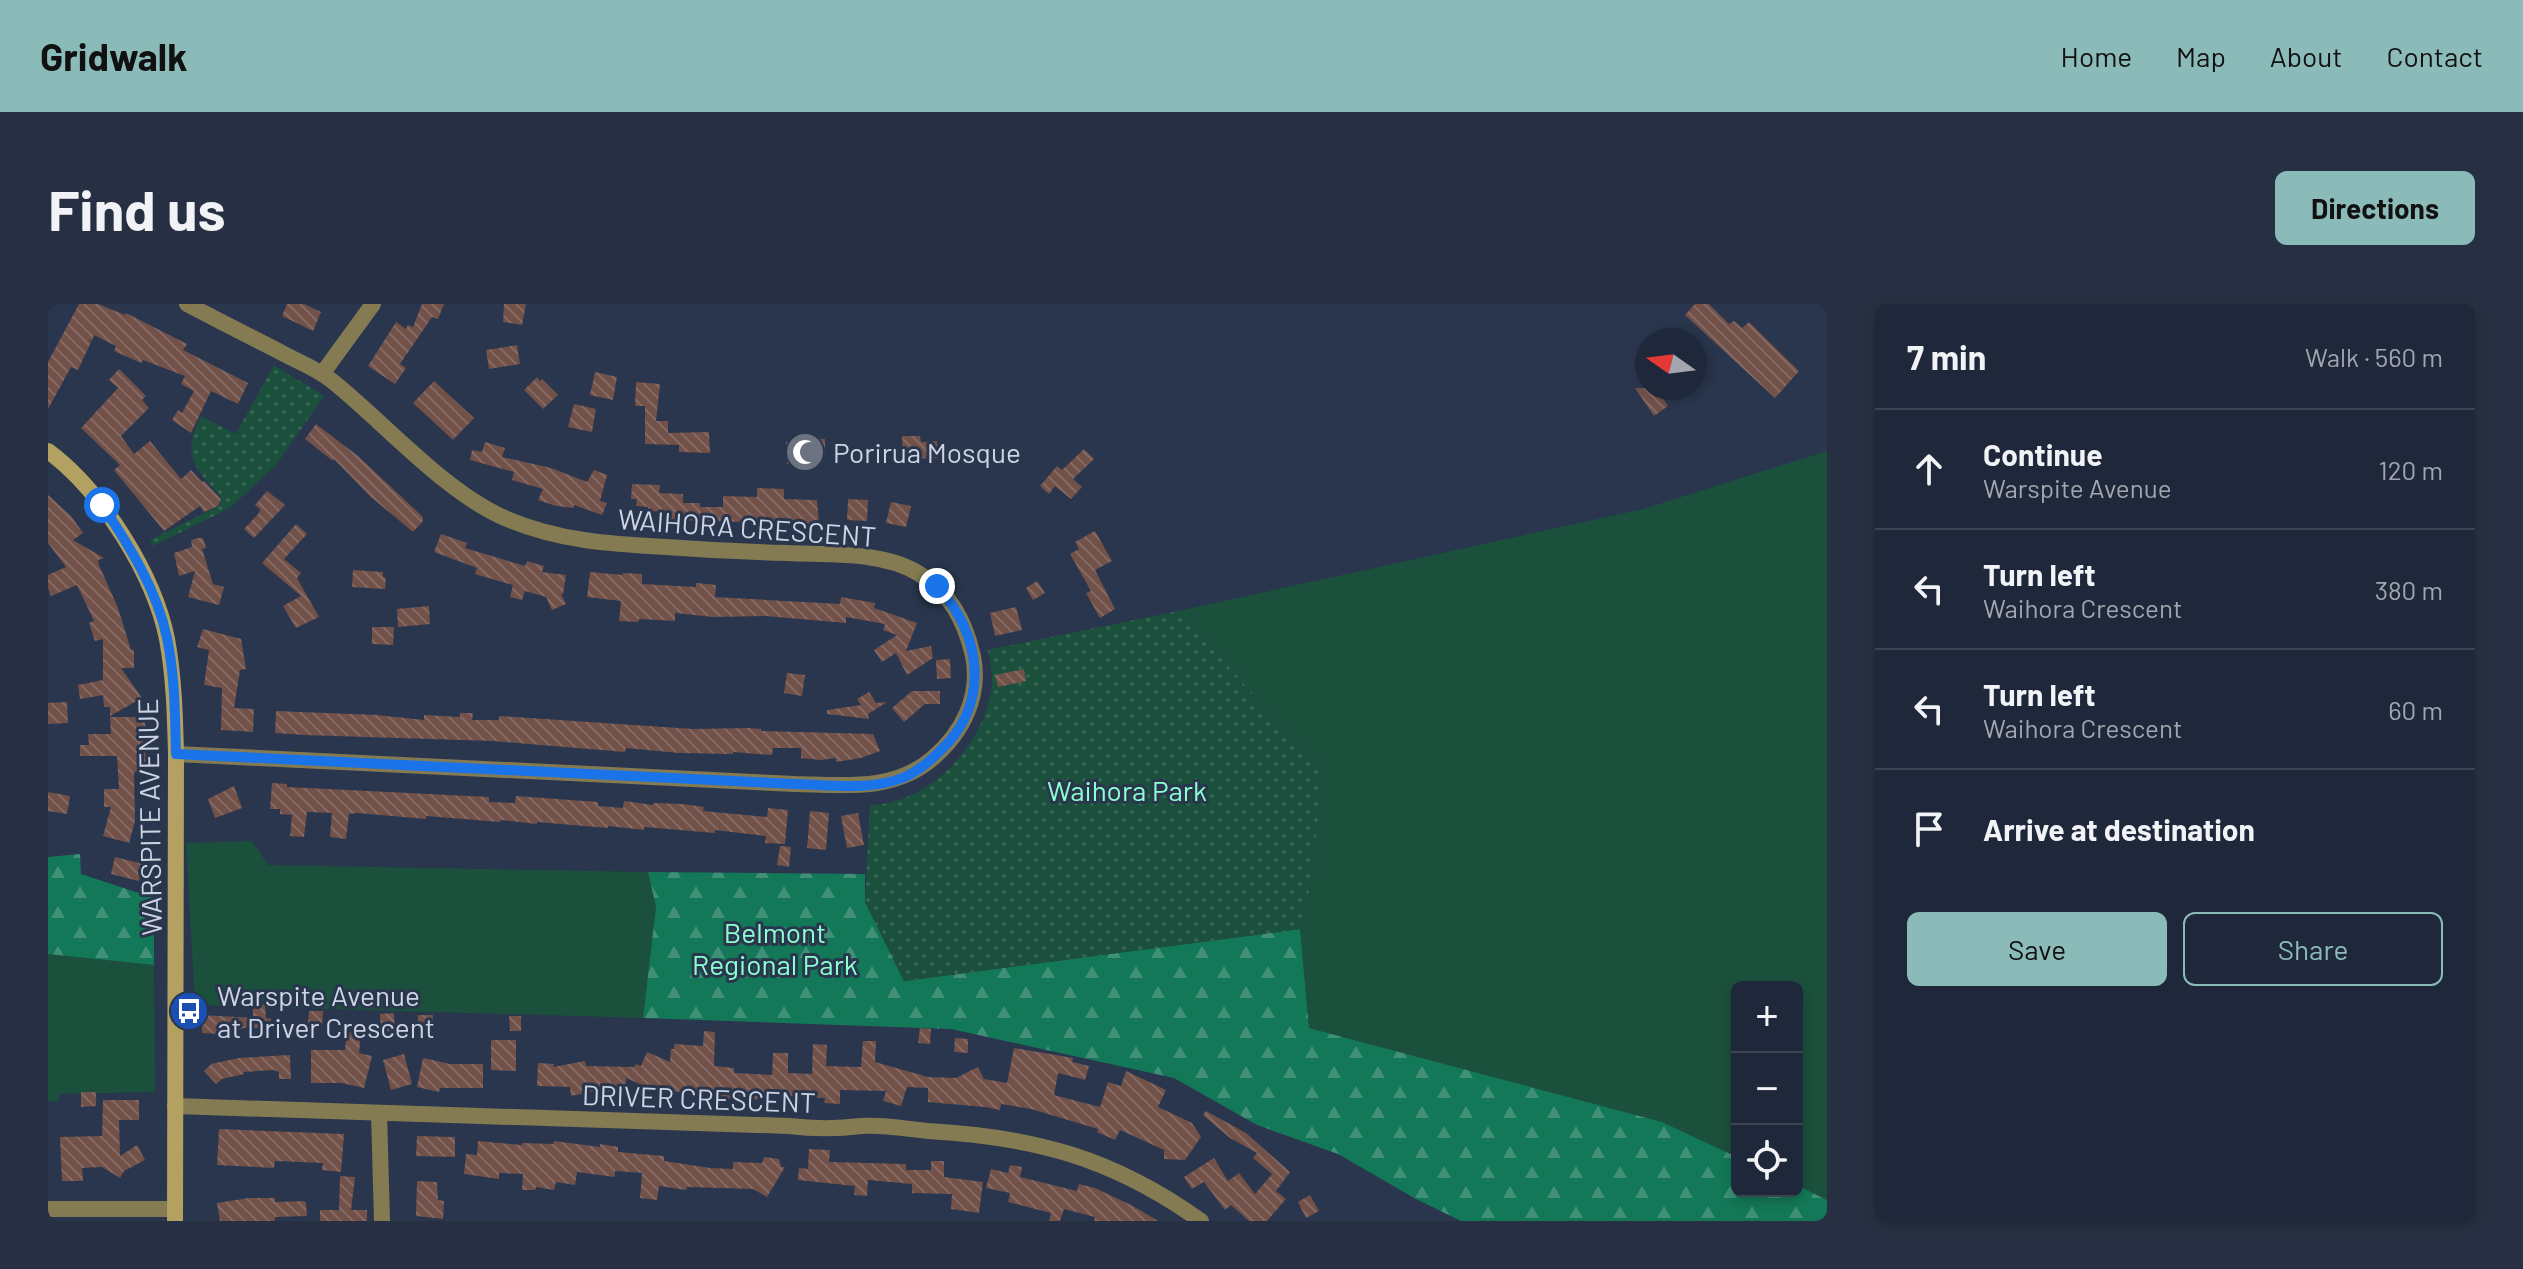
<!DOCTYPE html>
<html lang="en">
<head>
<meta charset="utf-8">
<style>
  body { margin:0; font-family:Barlow,sans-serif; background:#273042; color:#f1f3f6 }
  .controls { position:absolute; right:24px; bottom:24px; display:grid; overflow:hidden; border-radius:12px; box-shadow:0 4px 12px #0003 }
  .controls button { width:72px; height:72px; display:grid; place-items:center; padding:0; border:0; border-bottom:2px solid #3c4454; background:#1f283a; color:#f1f3f6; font:40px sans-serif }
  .compass { position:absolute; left:1587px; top:24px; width:72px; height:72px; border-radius:50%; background:#1f283a; box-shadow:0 4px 12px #0003; rotate:284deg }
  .stop { position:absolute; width:24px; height:24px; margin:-18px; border:6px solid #1a73e8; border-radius:50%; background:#fff }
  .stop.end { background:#1a73e8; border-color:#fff; box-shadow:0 2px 8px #0008 }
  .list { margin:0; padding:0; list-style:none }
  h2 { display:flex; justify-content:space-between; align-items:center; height:104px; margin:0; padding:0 32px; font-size:34px }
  h2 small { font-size:26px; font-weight:400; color:#a1a6af }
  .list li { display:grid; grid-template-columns:52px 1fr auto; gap:24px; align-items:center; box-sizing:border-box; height:120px; padding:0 32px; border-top:2px solid #3c4454 }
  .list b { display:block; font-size:30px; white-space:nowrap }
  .list p { margin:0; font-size:26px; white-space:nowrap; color:#a1a6af }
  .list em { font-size:26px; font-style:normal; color:#a1a6af }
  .actions { display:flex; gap:16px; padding:24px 32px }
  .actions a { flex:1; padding:18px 0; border:2px solid #8bbbb9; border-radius:12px; text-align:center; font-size:28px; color:#8bbbb9 }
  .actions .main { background:#8bbbb9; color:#111 }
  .icon { flex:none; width:44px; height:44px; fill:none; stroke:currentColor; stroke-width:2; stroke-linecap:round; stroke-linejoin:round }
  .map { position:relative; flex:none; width:1779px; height:917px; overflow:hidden; border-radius:12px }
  header { display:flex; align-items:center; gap:48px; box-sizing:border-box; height:112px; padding:0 40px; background:#8bbbb9; color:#111 }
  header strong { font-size:38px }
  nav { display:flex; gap:44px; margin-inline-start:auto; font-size:28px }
  .intro { display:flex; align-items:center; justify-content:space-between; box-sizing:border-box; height:192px; padding:0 48px }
  h1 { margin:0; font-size:56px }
  .button { padding:20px 36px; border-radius:12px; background:#8bbbb9; color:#111; font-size:28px; font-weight:700 }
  main { display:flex; gap:48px; padding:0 48px }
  aside { flex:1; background:#1f283a; border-radius:12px; box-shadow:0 4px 12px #0003 }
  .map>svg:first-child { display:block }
  .grass { fill:#1b503c }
  .forest { fill:url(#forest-firs) }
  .park { fill:url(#park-dots) }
  .building { fill:url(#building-back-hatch) }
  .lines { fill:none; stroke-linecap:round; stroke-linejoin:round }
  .minor { stroke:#857b53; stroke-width:16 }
  .tertiary { stroke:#857b53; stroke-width:16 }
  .secondary { stroke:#b2a161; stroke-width:16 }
  .route { stroke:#1a73e8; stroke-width:10 }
  .labels { text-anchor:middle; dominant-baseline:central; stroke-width:6; stroke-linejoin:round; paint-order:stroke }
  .poi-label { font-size:28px; fill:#cdd5e4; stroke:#29364d; text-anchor:start }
  .street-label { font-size:28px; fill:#cdd5e4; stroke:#29364d }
  .park-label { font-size:28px; fill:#8cffcf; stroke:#29364d }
</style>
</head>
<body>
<header>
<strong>Gridwalk</strong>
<nav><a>Home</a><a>Map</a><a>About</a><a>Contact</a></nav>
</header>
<div class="intro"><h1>Find us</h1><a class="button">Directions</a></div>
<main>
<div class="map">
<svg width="1779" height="917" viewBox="0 0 1779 917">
  <defs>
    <pattern id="forest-firs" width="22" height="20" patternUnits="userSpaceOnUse" patternTransform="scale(2)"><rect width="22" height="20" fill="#137857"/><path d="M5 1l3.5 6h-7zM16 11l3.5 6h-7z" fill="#3f9077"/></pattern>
    <pattern id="park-dots" width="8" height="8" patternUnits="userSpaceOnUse" patternTransform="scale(2)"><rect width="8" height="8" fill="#1b503c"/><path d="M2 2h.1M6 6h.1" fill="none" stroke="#3b6858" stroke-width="1.8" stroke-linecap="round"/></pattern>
    <pattern id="building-back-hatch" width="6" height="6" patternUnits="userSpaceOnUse" patternTransform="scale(2)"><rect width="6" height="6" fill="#725149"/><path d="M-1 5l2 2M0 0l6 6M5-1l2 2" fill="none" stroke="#856963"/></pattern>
  </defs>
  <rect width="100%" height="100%" fill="#29364d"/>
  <!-- grass -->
  <path class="grass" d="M1779 147V896L1749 881V683H1689V853L1614 818 1261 724 1252 625 1265 571 1274 466 1130 307 1595 205Z
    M204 537 220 561 600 568 608 603 595 714 147 701 138 539Z
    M0 650 106 661 107 788 11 790 10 798 0 797Z"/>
  <!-- forest -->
  <path class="forest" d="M32 550 33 570 106 594V661L0 650V553Z
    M600 568 817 570V598L856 677 1252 625 1261 724 1614 818 1689 853V887H1749V881L1779 896V917H1413L1368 895 1290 850 1209 821 1126 774 903 725 595 714 608 603Z"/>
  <!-- park -->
  <path class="park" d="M226 61 276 92 228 161 182 204 105 242 102 236 171 202 173 193C146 163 133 152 153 112L188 130Z
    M1130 307 1274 466 1265 571 1252 625 856 677 817 598 822 501C882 500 936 441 944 383 945 371 942 358 940 346Z"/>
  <!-- building -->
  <path class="building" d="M31 0H50L77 11 78 9 139 40 135 46 200 79 190 100 163 87 143 129 124 116 130 106 134 109 146 87 133 80 137 72 95 56 93 59 66 47 68 42 46 31 44 37 40 35 43 38 30 66 23 63 0 105V58Z
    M239 0H256L273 8 265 27 234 12Z
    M374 0H396L390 15 384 13 352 60 358 64 347 80 320 62 348 18 358 25 360 21 365 23Z
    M456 0H478L474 21 455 18Z
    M1647 0H1661L1681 20 1686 17 1694 24 1701 18 1751 67 1727 94 1637 11Z
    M469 41 472 60 441 65 438 46Z
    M71 65 98 92 94 96 101 104 73 132 86 150 102 137 133 175 143 166 154 178 156 177 173 195 170 202 156 208 152 202 116 227 66 166 72 161 33 124 70 84 61 76Z
    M547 68 569 73 565 96 542 91Z
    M489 73 492 77 494 75 510 91 495 105 476 86Z
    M386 77 426 114 405 136 365 99Z
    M588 78 612 80 608 117H620V129L661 128 662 149 631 148V141L597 140V102H587Z
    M1587 84H1608L1620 102 1606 112Z
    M526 100 548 105 544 128 520 123Z
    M268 120 310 152 375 213V217L365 228 323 193 286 155 285 157 257 135Z
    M854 132H872L873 138 889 137 890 154 855 155Z
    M746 134 777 135V151H768V160H739L738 138H746Z
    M437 138 457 144 454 153 503 164 539 178 546 166 559 171 552 197 559 199 554 211 526 201 525 204 508 202 490 196 495 185 464 176 466 168 422 156 424 146 434 148Z
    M1036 145 1046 155 1025 175 1034 183 1023 195 1007 182 1001 190 992 182 1009 162 1014 166Z
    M584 180 612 181 611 189 635 190V199H652V203H675V192L709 193V184L736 185V195L769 196 771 220 618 216V208L600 207V203L588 202 589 195H583Z
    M219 187 237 201 206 234 196 225 211 209 212 205 207 201Z
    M0 191 23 212 35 229 25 236 56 254 50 256 51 261 70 304 83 346H86V364H73L94 394 62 412V403H56L55 391 32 395 30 381 55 376V335L47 337 41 319 46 317 29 281 3 292 0 284V271L18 263 0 239Z
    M800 195 820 196 819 217 799 216Z
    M843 198 863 202 858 223 838 219Z
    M248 220 259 230 236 255 253 269 249 274 271 313 248 324 235 302 253 292 214 259Z
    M1047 227 1064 257 1047 266 1067 305 1052 314 1038 289 1043 287 1022 250 1031 245 1027 238Z
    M393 230 419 239 417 244 477 262 479 257 496 262 494 268 518 271 515 290H513L518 300 504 306 498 293 477 287 474 296 462 293 465 281 427 270 429 264 386 248Z
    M150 234H155L158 244 154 245 165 280 176 283 171 301 140 293 147 267 131 272 126 249 144 243 143 236Z
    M305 266 335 268V273L338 274 337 285 304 283Z
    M542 268 575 271V269L594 270V280L648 283V279L668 281 667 293 792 300 793 293 827 299 826 304 869 319 858 347 883 342 885 354 859 371 848 349 834 358 826 346 849 331 835 326 837 320 798 313V319L717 312 665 313 627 309V317L591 315 590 318 571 317 573 297 539 293Z
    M989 277 997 289 985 296 978 284Z
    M381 302 382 320 350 323 349 305Z
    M968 303 974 326 947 332 942 309Z
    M324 323H346L345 341 324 340Z
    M155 325 193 335 198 365 192 366 186 404 206 405 205 428 173 426 174 384 156 381 161 346 149 343Z
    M902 355 903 374 889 375 888 356Z
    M976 365 978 377 950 383 947 371Z
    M739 369 757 371 754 392 736 389Z
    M864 387H892V400H877L856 418 844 404Z
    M821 388 828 399 839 398 820 410 821 415 779 410V406L813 401 809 395Z
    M19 398 20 419 0 420V399Z
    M228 407 329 411 376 416V411L412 413V409H425L424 416H451V412L645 425 700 424 713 425V427L825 430 832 447 813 454 788 458V454L773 456 753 454V444H725L724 451 685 448V450L631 449 578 444 577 448 445 437 256 431 227 429Z
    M62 413H97L98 467 86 468 87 517 81 539 55 532 63 503H56V485H71L69 452H32V441H41L40 430H63Z
    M224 479 239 480V483L441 493V498L467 499 468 492 550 498V502L575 504 576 497 605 501V499L634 500 656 503 655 507 719 513 720 504 740 506 737 540 717 539 718 532 667 526V529L596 523V526L560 522V524L489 518V520L453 516 452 518 378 512V515L310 509 301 510 298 535 282 533 284 509 259 508 256 533 242 532 244 511 232 510V505H222Z
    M186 482 194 504 167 514 160 495Z
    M0 488 22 492 19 510 0 507Z
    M762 507 781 509 778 546 759 544Z
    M810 509 816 541 799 544 793 512Z
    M732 542 743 543 741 563 729 561Z
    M67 553 95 560 91 577 63 570Z
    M205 701H217L218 714 223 715 222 724H196L190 726V731L154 729V711L205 714Z
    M261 707H275L274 721H260Z
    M346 709 347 727 333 728 332 710Z
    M370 711H385L384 727 370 726Z
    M461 712H473V727H462Z
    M872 724 883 725 882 740 870 739Z
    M656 727 667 728 666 762 686 764V769L724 771 725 749H740V769L764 770 765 740 779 741 778 762 813 763 815 737H828L827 758 880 773 908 774 930 763 936 775 959 779 966 744 1025 754 1024 758 1041 762 1037 776 1010 769 1006 791 1052 803 1060 778 1073 782 1078 767 1118 786 1110 803 1144 819 1153 833 1137 856 1116 855V846L1072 826 1067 836 1049 828 1050 825 983 805 953 800 952 806 937 803 880 798V784L859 783 853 802 835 797 838 787 792 786V800L776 799 777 794 739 792H720V796L661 794V789L608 787 578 774V788L547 787 523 792 522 783 489 782 490 759 506 760 505 763 537 757 538 762 586 763 588 760 593 762 599 748 622 758 623 745H626V740L655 742Z
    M299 728 313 730 311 749 324 752 316 784 294 779H263V746H297Z
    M907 734 920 735V749L906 748Z
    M443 736H468V767L443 766Z
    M356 750 364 780 343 786 335 756Z
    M242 751 243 775H231V768L225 766 195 768 196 770 174 775 168 780 156 767 163 760 191 754Z
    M375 754 402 760H435V784H392L391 788 369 783Z
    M33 788H48V802L33 803Z
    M55 796H91V816H71L72 852 89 841 97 856 76 867 72 874 54 863 34 864 35 877H14L12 833 54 832Z
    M1158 807 1198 829 1242 868 1228 887 1238 895 1219 917H1201L1183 901 1177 906 1156 878 1144 885 1136 873 1166 854 1180 877 1191 869 1207 890 1224 870 1205 854 1209 849 1182 834 1155 811Z
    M171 825 296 830 293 868 274 866 275 859 227 857 226 864 169 861Z
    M369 832 407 833V853L368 852Z
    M430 837 474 841V839L505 840 506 837 552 843V840L570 843V848L616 852V857L662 864 685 865V858L714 859 716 853 731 855 733 863H737L719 893 705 885 639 883 638 886 611 882 609 896 592 894 594 869 567 867V873L529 868 527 881 508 878 506 886 488 883 487 886H474L475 870 451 869V875L416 870 418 850 429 851Z
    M761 845 782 846 781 858 858 860V866H883V857H896V873L935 878 931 909 903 905 904 890 864 889V880L820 876 819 892 806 891 807 882 750 876 751 864 760 865Z
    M962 861 974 863 972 873 1029 887 1031 880 1047 884 1085 902 1110 917H1046L1047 913 1016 905 1012 917H1001L1003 909 960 898 962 889 938 884 943 865 960 869Z
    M292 872 307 873 303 906H319V917H272V906H291Z
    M369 877 389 878 390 896 396 897 395 915 368 912Z
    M1262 891 1271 907 1258 914 1250 898Z
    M201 894H227V898L256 897 258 899 259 912 227 913V917H172L169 899Z"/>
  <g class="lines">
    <!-- minor -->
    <path class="minor" d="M274 70 325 0
      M128 450 747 480C796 481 846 488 885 454 915 428 933 392 925 352 917 317 902 288 870 269 834 247 780 251 739 249 699 248 659 246 618 243 562 240 511 237 459 215 397 189 336 118 283 76 269 65 251 58 236 50 203 33 171 17 139 0
      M331 809 334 917"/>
    <!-- tertiary -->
    <path class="tertiary" d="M127 802 741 822C766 825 789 825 813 822 834 820 859 825 880 827 987 833 1065 854 1153 917
      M0 905H126"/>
    <!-- secondary -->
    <path class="secondary" d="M0 147C53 186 106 270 119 335 126 373 127 411 128 450L127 917"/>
  </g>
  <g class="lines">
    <!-- route -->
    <path class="route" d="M54 201C81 241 109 286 119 334 127 372 127 411 128 450L747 480C783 481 823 487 857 473 870 467 882 457 892 447 943 400 934 330 889 282"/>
  </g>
  <!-- icons -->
  <defs>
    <symbol id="mosque-disc" viewBox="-11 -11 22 22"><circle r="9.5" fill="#6b7280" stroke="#29364d"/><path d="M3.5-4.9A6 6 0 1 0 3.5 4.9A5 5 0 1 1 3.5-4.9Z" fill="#fff"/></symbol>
    <symbol id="bus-disc" viewBox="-11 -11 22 22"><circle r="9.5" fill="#1a4fb4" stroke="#29364d"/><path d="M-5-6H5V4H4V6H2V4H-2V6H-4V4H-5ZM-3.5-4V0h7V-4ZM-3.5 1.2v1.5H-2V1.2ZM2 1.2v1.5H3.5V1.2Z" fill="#fff"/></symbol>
  </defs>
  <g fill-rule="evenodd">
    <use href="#mosque-disc" x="735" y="126" width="44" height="44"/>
    <use href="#bus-disc" x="119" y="685" width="44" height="44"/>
  </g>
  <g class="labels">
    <!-- poi labels -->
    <g class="poi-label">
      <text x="785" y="148">Porirua Mosque</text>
      <text x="169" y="691">Warspite Avenue<tspan x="169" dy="32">at Driver Crescent</tspan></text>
    </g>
    <!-- street labels -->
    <g class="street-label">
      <text transform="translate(699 223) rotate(4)">WAIHORA CRESCENT</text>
      <text transform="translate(101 513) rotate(-91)">WARSPITE AVENUE</text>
      <text transform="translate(651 794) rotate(2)">DRIVER CRESCENT</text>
    </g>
    <!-- park labels -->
    <g class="park-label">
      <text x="1079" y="486">Waihora Park</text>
      <text x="727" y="628">Belmont<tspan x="727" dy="32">Regional Park</tspan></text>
    </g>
  </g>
</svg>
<div class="controls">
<button>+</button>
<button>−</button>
<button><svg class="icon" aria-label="locate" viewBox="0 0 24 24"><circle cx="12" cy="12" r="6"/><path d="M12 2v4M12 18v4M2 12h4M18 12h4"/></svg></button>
</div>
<svg class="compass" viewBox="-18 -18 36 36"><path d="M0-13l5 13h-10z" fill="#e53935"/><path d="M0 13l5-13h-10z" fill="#a1a6af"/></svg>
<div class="stop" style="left:54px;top:201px"></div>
<div class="stop end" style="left:889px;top:282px"></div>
</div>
<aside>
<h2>7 min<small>Walk · 560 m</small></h2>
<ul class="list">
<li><svg class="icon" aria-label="ahead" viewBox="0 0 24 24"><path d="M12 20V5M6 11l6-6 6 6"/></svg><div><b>Continue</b><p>Warspite Avenue</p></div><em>120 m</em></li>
<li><svg class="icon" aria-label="left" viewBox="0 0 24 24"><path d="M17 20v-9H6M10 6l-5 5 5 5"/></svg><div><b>Turn left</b><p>Waihora Crescent</p></div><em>380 m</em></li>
<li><svg class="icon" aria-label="left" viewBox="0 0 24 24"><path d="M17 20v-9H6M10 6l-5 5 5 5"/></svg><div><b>Turn left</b><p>Waihora Crescent</p></div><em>60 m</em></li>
<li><svg class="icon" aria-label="arrive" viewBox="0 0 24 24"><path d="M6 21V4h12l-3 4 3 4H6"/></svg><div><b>Arrive at destination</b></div></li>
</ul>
<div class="actions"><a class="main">Save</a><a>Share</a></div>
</aside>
</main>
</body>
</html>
